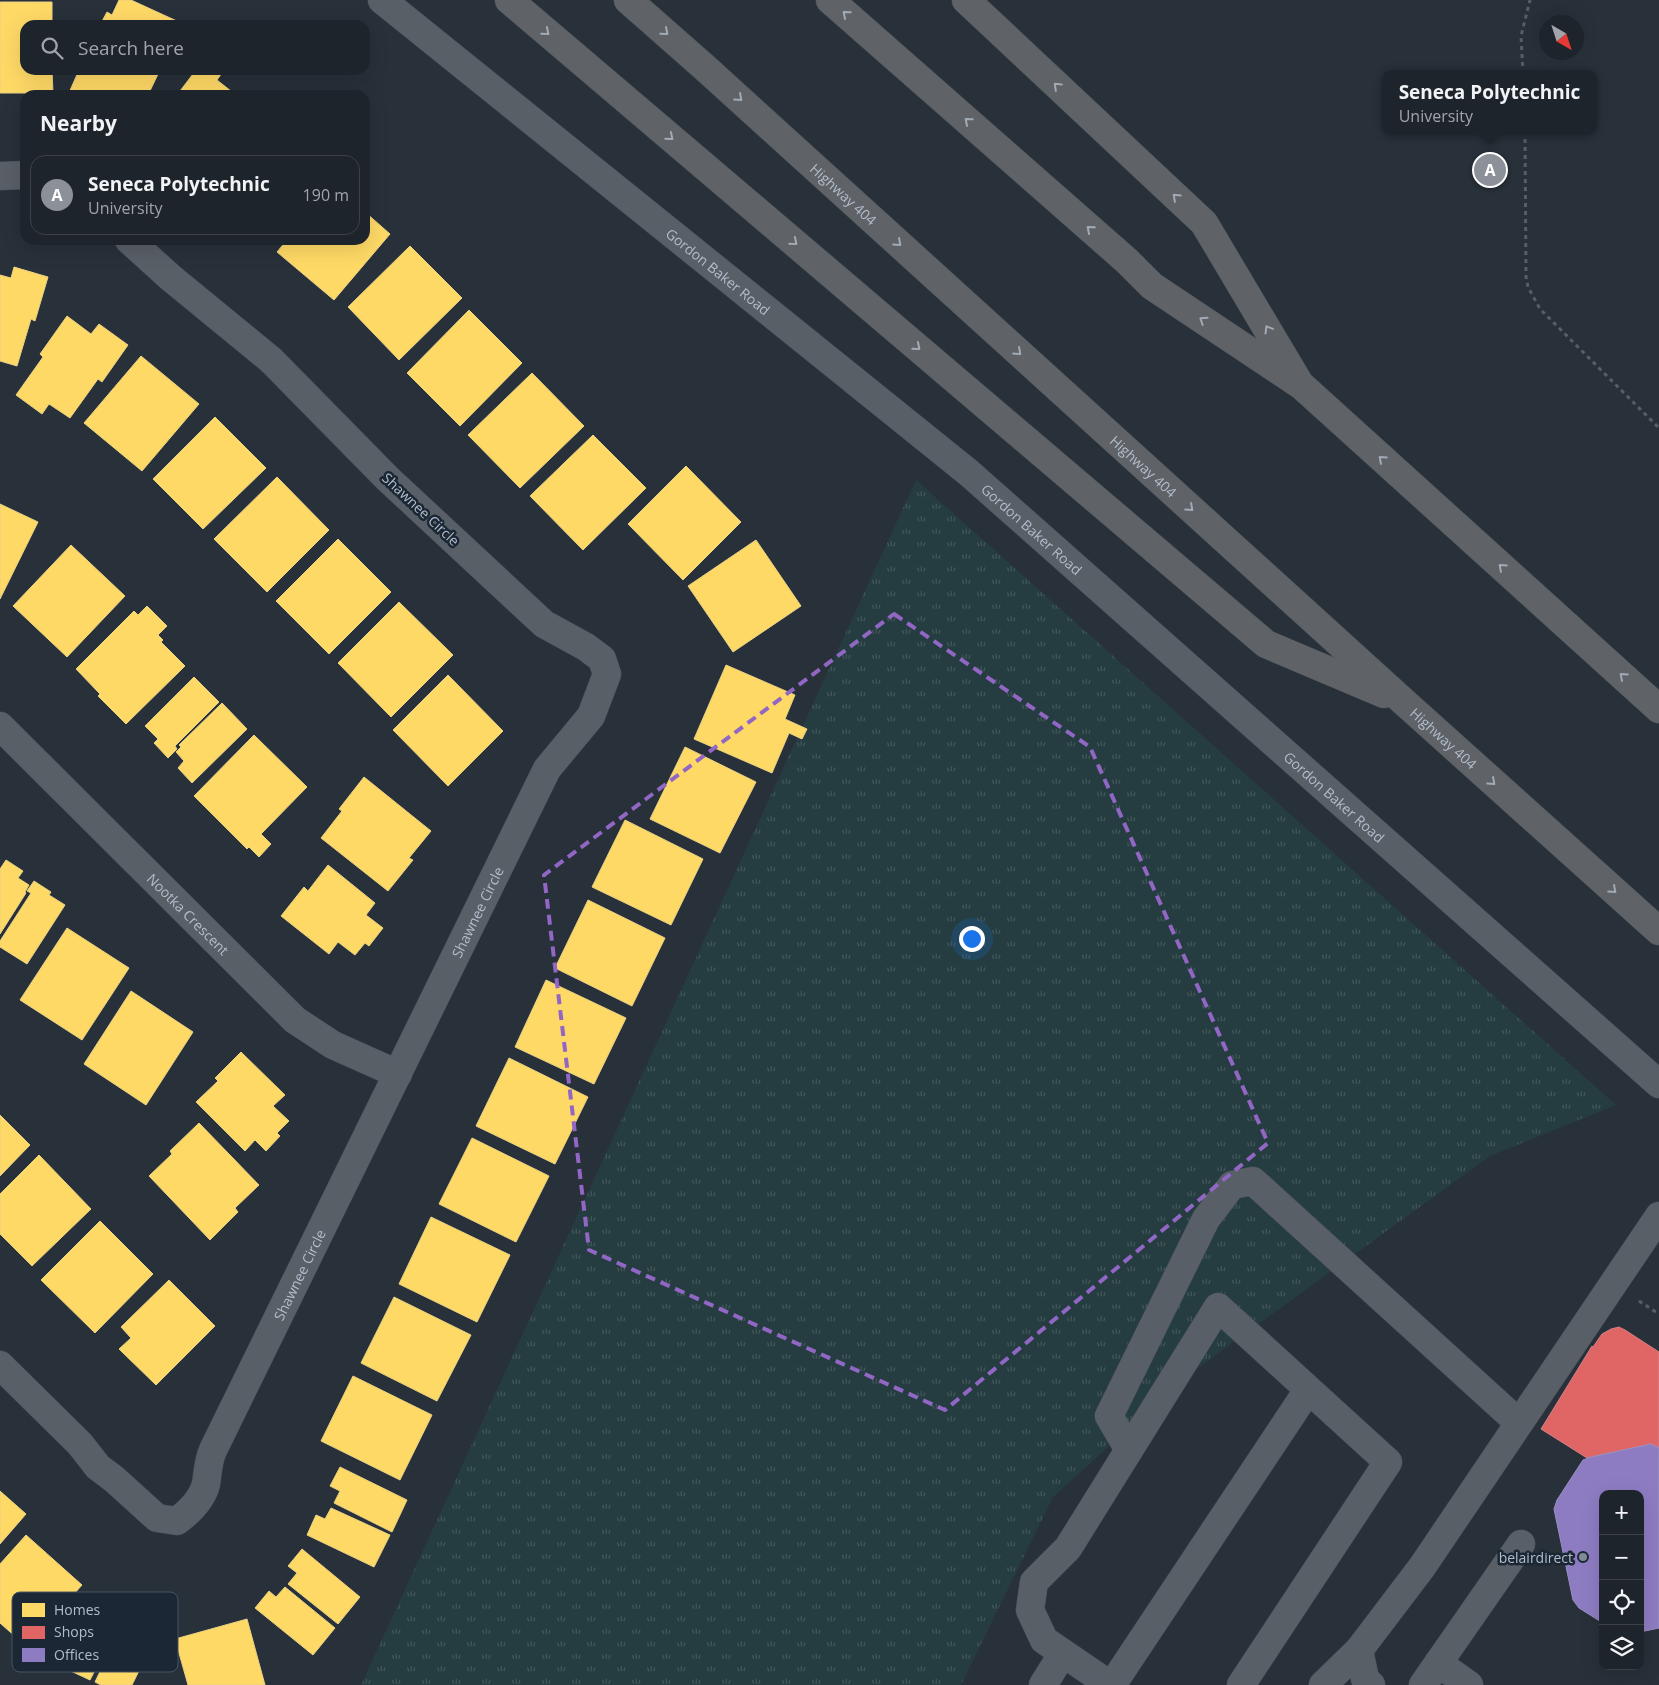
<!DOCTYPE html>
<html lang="en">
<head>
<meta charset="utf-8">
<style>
  body { margin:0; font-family:"Open Sans",sans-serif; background:#262c33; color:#f1f3f6 }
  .controls { position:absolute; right:15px; bottom:15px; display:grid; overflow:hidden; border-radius:10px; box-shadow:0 5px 20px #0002 }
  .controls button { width:45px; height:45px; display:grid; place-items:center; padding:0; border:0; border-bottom:1px solid #3c4147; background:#1e242b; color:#f1f3f6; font:25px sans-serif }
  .compass { position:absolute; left:1539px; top:15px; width:45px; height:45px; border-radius:50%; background:#1e242b; box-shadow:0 5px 20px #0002; rotate:141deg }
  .you { position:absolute; left:971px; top:938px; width:18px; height:18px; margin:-12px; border:4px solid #fff; border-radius:50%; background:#1a73e8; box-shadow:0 0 0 8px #1a73e833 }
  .badge { display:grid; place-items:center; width:32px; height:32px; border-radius:50%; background:#8c9099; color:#fff; font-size:16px; font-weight:700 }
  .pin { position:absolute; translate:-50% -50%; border:2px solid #fff; box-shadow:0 1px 5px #0006 }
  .popup { position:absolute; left:1382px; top:70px; width:215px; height:65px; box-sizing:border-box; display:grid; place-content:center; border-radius:10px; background:#1e242b; filter:drop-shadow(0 1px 4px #0005); font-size:16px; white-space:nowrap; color:#a1a4a9 }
  .popup b { font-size:19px; color:#f1f3f6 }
  .popup::after { content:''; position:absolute; left:50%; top:100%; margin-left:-10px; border:10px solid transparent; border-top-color:#1e242b }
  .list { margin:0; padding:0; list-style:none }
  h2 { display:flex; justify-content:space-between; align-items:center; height:65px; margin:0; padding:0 20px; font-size:21px }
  h2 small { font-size:16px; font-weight:400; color:#a1a4a9 }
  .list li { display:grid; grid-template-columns:32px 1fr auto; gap:15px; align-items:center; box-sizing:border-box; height:80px; margin:0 10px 10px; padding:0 10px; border:1px solid #3c4147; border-radius:15px }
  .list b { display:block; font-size:19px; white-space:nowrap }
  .list p { margin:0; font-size:16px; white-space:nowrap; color:#a1a4a9 }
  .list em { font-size:16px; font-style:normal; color:#a1a4a9 }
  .icon { flex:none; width:28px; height:28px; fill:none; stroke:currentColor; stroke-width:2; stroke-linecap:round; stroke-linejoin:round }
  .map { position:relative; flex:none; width:1659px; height:1685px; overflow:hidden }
  .search { position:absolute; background:#1e242b; box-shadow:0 5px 20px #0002; left:20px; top:20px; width:350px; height:55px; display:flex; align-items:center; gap:12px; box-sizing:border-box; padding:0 18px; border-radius:15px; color:#a1a4a9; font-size:19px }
  .panel { position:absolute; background:#1e242b; box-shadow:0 5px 20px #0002; left:20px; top:90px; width:350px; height:155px; border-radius:15px }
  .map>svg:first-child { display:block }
  .grass { fill:url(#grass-tufts) }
  .homes { fill:#ffd966; stroke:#e8d184 }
  .shops { fill:#e06666; stroke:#d28084 }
  .offices { fill:#8e7cc3; stroke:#9990c5 }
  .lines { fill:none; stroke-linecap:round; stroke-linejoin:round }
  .minor-casing { stroke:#454b52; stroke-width:29 }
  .highway-casing { stroke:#454d55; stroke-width:29 }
  .path { stroke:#575e64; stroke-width:3; stroke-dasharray:4 4; stroke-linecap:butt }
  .minor { stroke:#595f67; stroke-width:28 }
  .highway { stroke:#5f6266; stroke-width:28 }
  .oneway { stroke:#a1abb7 }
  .marked { fill:none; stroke:#9166c4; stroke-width:4; stroke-dasharray:10 6; stroke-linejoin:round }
  .poi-dot { fill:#828c98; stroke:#1b2735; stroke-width:2 }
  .labels { text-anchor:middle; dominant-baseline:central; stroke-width:5; stroke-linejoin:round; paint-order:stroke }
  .street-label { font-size:14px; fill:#b2bdcb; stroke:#1b2735 }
  .poi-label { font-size:14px; fill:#b2bdcb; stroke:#1b2735; text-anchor:end }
  .key { fill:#1b2735; stroke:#485462; stroke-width:1 }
  .key-label { font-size:14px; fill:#b2bdcb }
</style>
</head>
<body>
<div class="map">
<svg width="1659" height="1685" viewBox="0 0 1659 1685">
  <defs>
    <pattern id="grass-tufts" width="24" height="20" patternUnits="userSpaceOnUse" patternTransform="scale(1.25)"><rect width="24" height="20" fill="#253d40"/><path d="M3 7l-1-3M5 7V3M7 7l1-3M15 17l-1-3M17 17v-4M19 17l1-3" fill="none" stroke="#42575a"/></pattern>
  </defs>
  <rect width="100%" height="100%" fill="#283039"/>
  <!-- grass -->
  <path class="grass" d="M916 480 1616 1105 1490 1156 1187 1376 1053 1497 961 1685H361Z"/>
  <!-- homes -->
  <path class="homes" d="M119 0H131L179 22 178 25H100L107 12 112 15Z
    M0 2H52V25H25V70H52L53 93H0Z
    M79 70H160L148 95H68Z
    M196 70H224L217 80 236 95H177Z
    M365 212 390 234 334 300 277 252 287 240H365Z
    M410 246 462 298 399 360 348 307Z
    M14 267 48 277 35 321 31 319 17 366 0 361V275L11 278Z
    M469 310 522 363 460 426 407 373Z
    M67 316 91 334 99 324 128 345 102 382 98 379 70 418 49 404 42 414 16 395 43 357 40 354Z
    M141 356 199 404 142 471 84 423Z
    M532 373 584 426 520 488 468 435Z
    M215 417 266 468 203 529 153 479Z
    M593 435 646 488 583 550 530 496Z
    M686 466 741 522 683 580 628 524Z
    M277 477 329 530 267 592 214 539Z
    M0 504 38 522 0 599Z
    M338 539 391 592 329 654 276 601Z
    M756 540 801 606 733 652 688 586Z
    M71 545 125 596 67 657 13 606Z
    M399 602 453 655 391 717 338 663Z
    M147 606 167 626 158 635 163 640 161 642 185 666 126 724 98 696 100 694 76 669 134 611 138 615Z
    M726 665 795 695 785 719 807 729 802 739 789 733 772 773 694 739Z
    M448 675 503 731 448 786 393 730Z
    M194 677 219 702 175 746 177 749 168 758 154 743 158 739 145 726Z
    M222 703 247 729 192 783 178 768 184 761 176 752 181 747 179 745Z
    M254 735 307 787 261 834 271 844 259 857 249 847 247 849 194 796Z
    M685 747 756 782 720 853 650 819Z
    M364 777 431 831 409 858 413 860 388 891 321 838 342 811 339 809Z
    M625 820 703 859 671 925 592 887Z
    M6 860 23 871 18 878 29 885 25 892 26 893 0 934V869Z
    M328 865 375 903 366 915 383 928 369 946 365 943 355 955 338 942 329 954 281 916 304 887 308 891Z
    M34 881 51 892 49 895 65 905 27 964 0 947V941L31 893 27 891Z
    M588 900 665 938 632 1006 555 968Z
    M67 928 129 968 82 1040 20 1000Z
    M546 980 626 1018 594 1084 515 1047Z
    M131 991 193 1032 146 1105 84 1064Z
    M241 1052 285 1095 273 1106 289 1121 277 1133 280 1136 266 1151 255 1140 245 1151 196 1102 218 1081 215 1078Z
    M509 1058 588 1097 555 1164 476 1126Z
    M0 1115 30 1145 0 1176Z
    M199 1123 259 1185 235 1208 238 1212 210 1240 149 1176 172 1154 170 1151Z
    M472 1138 549 1176 516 1242 439 1204Z
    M39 1155 91 1209 32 1266 0 1234V1194Z
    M431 1217 510 1255 477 1322 399 1284Z
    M100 1221 153 1274 95 1333 41 1280Z
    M169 1280 215 1326 156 1385 119 1349 131 1338 121 1327Z
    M394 1297 471 1335 437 1401 361 1363Z
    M353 1376 432 1415 400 1480 321 1441Z
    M340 1467 407 1500 392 1532 334 1503 340 1491 330 1486Z
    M0 1491 26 1514 0 1544Z
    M331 1508 390 1535 374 1567 307 1535 316 1515 325 1519Z
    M26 1535 82 1585 27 1647 0 1623V1564Z
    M302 1549 360 1597 338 1624 288 1584 297 1573 288 1566Z
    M285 1587 335 1628 313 1655 255 1608 269 1591 276 1597Z
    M91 1598 110 1607 105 1618 118 1624 90 1680 58 1665Z
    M247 1619 265 1685H188L175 1639Z
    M139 1621 159 1630 132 1685H101L95 1682 122 1626 134 1632Z"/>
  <!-- shops -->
  <path class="shops" d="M1619 1327 1625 1330 1659 1352V1448L1651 1444 1587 1458 1541 1429 1592 1346 1593 1347 1602 1334 1611 1329Z"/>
  <!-- offices -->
  <path class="offices" d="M1651 1444 1659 1448V1628L1640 1632V1494H1603V1623L1579 1608 1573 1600 1554 1509 1557 1500 1583 1460 1591 1457Z"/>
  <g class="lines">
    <defs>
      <g id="minor">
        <path id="s1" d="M382 0 969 473 1659 1084"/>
        <path d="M0 176 25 175"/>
        <path id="s2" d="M0 726 295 1020 333 1045 398 1074"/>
        <path id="s3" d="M0 1365 80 1444 98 1467 114 1479 157 1518 177 1521C189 1512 202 1500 206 1484 208 1472 208 1461 213 1450L547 769 591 716 607 674 602 659 586 647 544 624 387 478 271 360 171 278 129 240"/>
        <path d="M1129 1450 1109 1416 1206 1219 1232 1185 1253 1181 1519 1423"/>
        <path d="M1438 1663 1469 1685"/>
        <path d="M1043 1685 1063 1653"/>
        <path d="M1110 1685 1044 1640 1030 1610 1034 1582 1068 1548 1218 1307 1388 1462 1241 1685"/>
        <path d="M1112 1685 1308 1390"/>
        <path d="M1323 1685 1359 1650"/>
        <path d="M1371 1685 1365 1679 1359 1650 1422 1567 1659 1216"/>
        <path d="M1423 1685 1521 1544"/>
      </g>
      <g id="highway">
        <path d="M509 0 1266 644 1384 694"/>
        <path id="s4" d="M628 0 703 66 1404 702 1659 931"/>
        <path d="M830 0 1127 261 1152 286 1302 386 1659 709"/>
        <path d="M966 0 1204 223 1298 381"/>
      </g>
    </defs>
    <!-- minor casing -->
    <use href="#minor" class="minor-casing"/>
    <!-- highway casing -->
    <use href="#highway" class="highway-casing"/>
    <!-- path -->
    <path class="path" d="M1523 74 1521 36 1530 0
      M1525 131 1526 277 1528 287 1540 309 1659 428
      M1639 1301 1659 1314"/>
    <!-- minor -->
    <use href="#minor" class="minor"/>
    <!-- highway -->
    <use href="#highway" class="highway"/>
  </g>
  <!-- one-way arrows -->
  <defs><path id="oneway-chevron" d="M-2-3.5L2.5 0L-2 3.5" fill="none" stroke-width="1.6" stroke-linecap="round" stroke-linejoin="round" transform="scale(1.25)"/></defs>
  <g class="oneway">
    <use href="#oneway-chevron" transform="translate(846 14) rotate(-139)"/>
    <use href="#oneway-chevron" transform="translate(546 32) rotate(40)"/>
    <use href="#oneway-chevron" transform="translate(665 32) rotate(41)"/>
    <use href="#oneway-chevron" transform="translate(1057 86) rotate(-137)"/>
    <use href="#oneway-chevron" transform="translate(739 98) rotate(42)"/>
    <use href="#oneway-chevron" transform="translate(968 121) rotate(-139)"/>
    <use href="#oneway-chevron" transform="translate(670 137) rotate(40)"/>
    <use href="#oneway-chevron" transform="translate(1176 197) rotate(-137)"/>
    <use href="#oneway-chevron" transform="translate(1090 229) rotate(-139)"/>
    <use href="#oneway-chevron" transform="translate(794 242) rotate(40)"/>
    <use href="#oneway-chevron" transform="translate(898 243) rotate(42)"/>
    <use href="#oneway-chevron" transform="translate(1203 320) rotate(-146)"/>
    <use href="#oneway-chevron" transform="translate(1268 329) rotate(-121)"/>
    <use href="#oneway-chevron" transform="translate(917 347) rotate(40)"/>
    <use href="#oneway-chevron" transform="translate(1018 352) rotate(42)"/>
    <use href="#oneway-chevron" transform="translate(1382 459) rotate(-138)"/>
    <use href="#oneway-chevron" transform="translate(1190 508) rotate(42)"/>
    <use href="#oneway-chevron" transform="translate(1502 567) rotate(-138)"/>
    <use href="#oneway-chevron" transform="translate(1623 676) rotate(-138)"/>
    <use href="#oneway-chevron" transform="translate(1492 782) rotate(42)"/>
    <use href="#oneway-chevron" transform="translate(1613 890) rotate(42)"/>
  </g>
  <!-- marked area -->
  <path class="marked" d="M894 614 1090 747 1268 1143 945 1410 589 1250 544 875Z"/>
  <!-- markers -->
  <circle class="poi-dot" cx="1583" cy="1557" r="5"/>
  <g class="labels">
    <!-- street labels -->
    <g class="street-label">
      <text stroke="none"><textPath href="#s4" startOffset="290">Highway 404</textPath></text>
      <text stroke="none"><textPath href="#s1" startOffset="432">Gordon Baker Road</textPath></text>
      <text stroke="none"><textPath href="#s4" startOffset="695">Highway 404</textPath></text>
      <text transform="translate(421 509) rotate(43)">Shawnee Circle</text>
      <text stroke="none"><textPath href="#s1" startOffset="838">Gordon Baker Road</textPath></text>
      <text stroke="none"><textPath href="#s4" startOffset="1100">Highway 404</textPath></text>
      <text stroke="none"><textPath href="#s1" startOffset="1242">Gordon Baker Road</textPath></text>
      <text stroke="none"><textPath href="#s3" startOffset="922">Shawnee Circle</textPath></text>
      <text stroke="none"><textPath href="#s2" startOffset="266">Nootka Crescent</textPath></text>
      <text stroke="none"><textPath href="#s3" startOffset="518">Shawnee Circle</textPath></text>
    </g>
    <!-- poi labels -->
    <g class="poi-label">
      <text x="1573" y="1557">belairdirect</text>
    </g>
  </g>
  <!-- legend -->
  <rect x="12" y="1592" width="166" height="80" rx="8" class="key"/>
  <rect x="22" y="1603" width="23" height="14" fill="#ffd966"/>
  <rect x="22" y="1626" width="23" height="13" fill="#e06666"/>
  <rect x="22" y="1648" width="23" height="14" fill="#8e7cc3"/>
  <g class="key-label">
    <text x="54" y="1615">Homes</text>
    <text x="54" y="1637">Shops</text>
    <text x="54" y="1660">Offices</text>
  </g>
</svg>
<div class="controls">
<button>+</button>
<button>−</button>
<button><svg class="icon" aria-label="locate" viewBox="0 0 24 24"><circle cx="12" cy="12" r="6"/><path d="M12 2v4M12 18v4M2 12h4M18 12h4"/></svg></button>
<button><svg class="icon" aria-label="layers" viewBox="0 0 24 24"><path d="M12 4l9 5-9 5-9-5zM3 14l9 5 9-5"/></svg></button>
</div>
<svg class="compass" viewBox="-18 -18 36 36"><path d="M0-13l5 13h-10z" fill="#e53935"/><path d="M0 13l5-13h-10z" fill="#a1a4a9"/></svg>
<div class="you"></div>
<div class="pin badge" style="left:1490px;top:170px">A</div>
<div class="popup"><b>Seneca Polytechnic</b>University</div>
<div class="search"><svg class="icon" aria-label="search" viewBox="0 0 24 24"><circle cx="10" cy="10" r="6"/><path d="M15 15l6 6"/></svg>Search here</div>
<section class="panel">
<h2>Nearby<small></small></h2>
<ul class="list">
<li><span class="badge">A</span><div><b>Seneca Polytechnic</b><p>University</p></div><em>190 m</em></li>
</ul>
</section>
</div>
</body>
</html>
